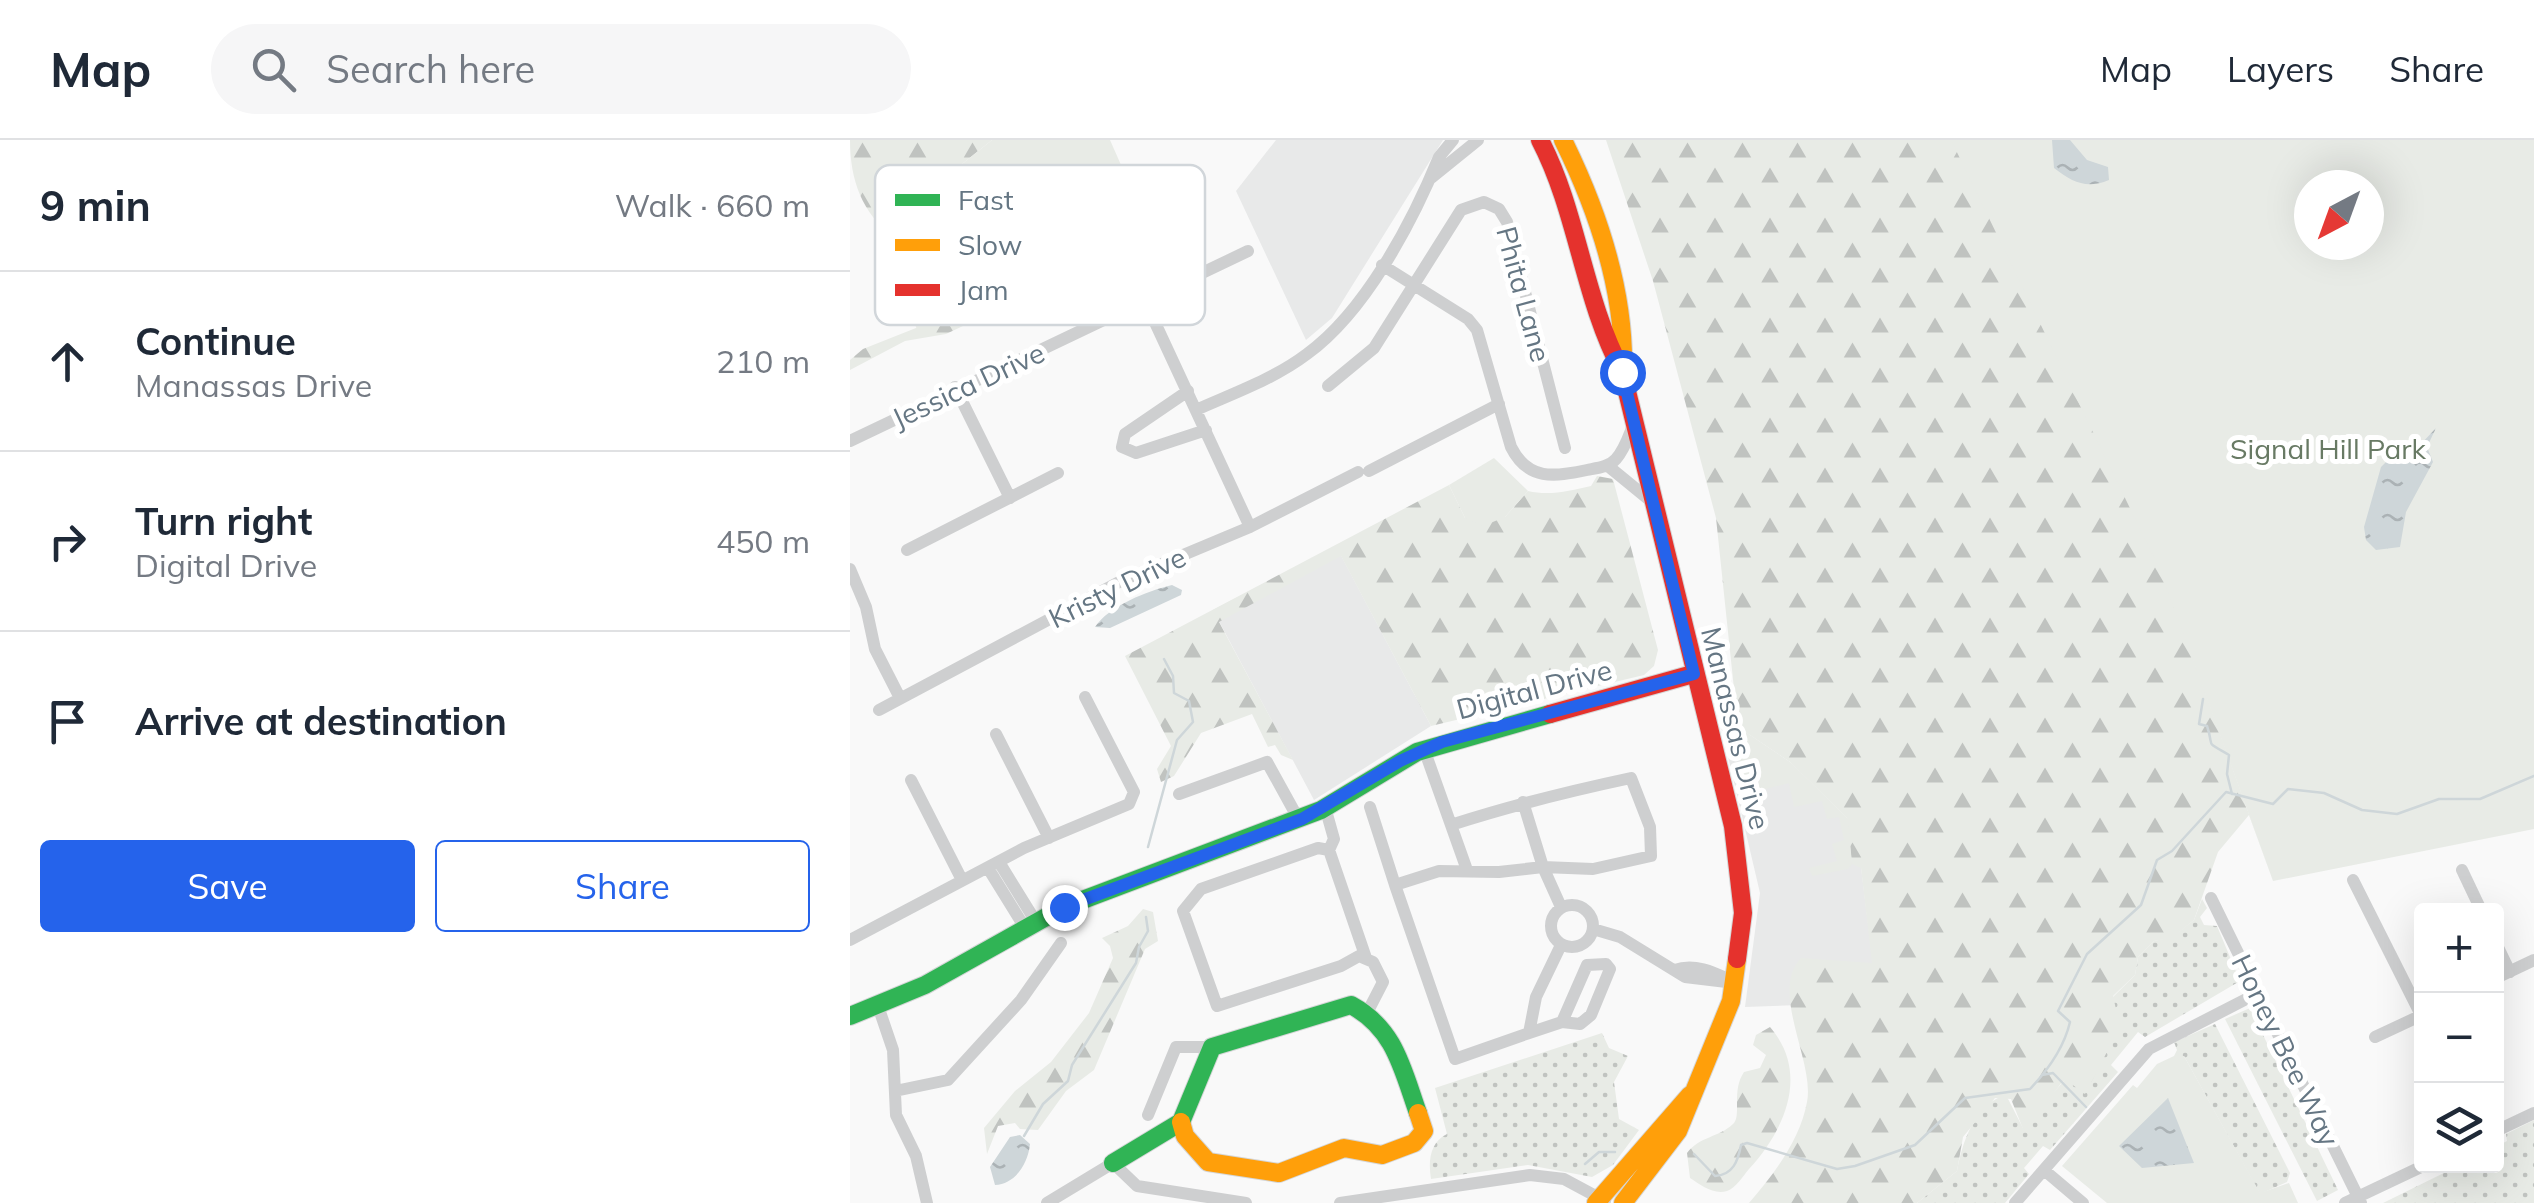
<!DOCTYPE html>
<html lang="en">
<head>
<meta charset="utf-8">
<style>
  body { margin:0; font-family:Mulish,sans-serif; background:#f6f6f7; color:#1f2937 }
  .controls { position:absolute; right:30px; bottom:30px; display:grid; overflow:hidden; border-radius:10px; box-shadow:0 10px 40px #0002 }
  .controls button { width:90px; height:90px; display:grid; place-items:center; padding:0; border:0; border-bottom:2px solid #e0e1e3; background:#fff; color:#1f2937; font:50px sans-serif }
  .compass { position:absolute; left:1444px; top:30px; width:90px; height:90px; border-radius:50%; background:#fff; box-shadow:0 10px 40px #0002; rotate:221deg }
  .stop { position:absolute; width:30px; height:30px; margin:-22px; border:8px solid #2563eb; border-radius:50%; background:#fff }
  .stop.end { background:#2563eb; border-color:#fff; box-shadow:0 2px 10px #0008 }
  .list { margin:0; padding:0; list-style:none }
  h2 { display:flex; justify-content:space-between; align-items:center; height:130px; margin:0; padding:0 40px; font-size:42px }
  h2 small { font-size:32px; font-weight:400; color:#747a83 }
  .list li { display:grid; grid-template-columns:65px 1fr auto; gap:30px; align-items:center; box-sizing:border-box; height:180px; padding:0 40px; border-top:2px solid #e0e1e3 }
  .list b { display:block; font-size:38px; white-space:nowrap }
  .list p { margin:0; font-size:32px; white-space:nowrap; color:#747a83 }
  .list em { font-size:32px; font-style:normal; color:#747a83 }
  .actions { display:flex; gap:20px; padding:30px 40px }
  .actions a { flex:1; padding:22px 0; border:2px solid #2563eb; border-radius:10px; text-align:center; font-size:35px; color:#2563eb }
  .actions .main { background:#2563eb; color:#fff }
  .icon { flex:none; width:55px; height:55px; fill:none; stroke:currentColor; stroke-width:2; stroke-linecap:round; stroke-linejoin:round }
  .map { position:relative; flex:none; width:1684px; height:1063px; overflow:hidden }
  header { display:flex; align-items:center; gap:60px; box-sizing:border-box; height:140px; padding:0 50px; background:#fff; border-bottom:2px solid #e0e1e3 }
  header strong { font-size:48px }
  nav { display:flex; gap:55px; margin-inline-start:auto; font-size:35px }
  .search { width:700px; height:90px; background:#f6f6f7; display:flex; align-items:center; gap:25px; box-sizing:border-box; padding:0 35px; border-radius:55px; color:#747a83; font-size:38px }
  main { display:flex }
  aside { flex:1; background:#fff }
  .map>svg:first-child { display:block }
  .built { fill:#e8e9e9 }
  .grass { fill:url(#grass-dots) }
  .forest { fill:url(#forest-firs) }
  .green { fill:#e8ebe6; fill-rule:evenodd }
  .water { fill:url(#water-ripples) }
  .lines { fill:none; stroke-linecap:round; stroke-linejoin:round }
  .stream { stroke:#ced6d9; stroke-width:2.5 }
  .fast-casing { stroke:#d5d6d7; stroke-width:20 }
  .slow-casing { stroke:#d5d6d7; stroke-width:20 }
  .jam-casing { stroke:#d5d6d7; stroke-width:20 }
  .street { stroke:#cecfd0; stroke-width:12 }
  .fast { stroke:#30b455; stroke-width:18 }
  .slow { stroke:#ff9f0a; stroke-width:18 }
  .jam { stroke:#e5322d; stroke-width:18 }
  .route { stroke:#2563eb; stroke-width:12 }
  .labels { text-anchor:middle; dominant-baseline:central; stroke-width:10; stroke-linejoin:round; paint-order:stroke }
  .street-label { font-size:28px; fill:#657683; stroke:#fff }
  .park-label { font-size:28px; fill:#687a64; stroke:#fff }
  .key { fill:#fff; stroke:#d1d6da; stroke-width:2.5 }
  .key-label { font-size:28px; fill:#657683 }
</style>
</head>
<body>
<header>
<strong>Map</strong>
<div class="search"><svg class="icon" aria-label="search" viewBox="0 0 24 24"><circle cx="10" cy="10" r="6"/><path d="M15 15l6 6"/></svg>Search here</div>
<nav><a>Map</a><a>Layers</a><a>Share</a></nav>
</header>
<main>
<aside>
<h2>9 min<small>Walk · 660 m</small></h2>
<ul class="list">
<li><svg class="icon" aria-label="ahead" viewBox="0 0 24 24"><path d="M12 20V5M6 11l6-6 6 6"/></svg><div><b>Continue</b><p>Manassas Drive</p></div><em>210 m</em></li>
<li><svg class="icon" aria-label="right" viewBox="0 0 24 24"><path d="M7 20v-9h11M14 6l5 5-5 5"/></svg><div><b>Turn right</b><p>Digital Drive</p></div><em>450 m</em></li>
<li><svg class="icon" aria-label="arrive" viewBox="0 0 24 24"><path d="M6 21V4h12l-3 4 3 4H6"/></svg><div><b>Arrive at destination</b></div></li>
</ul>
<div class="actions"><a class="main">Save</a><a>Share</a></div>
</aside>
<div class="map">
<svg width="1684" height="1063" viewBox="0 0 1684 1063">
  <defs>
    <pattern id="grass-dots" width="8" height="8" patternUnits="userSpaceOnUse" patternTransform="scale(2.5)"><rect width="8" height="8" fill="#e8ebe6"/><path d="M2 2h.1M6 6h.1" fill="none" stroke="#c0c3c0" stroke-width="1.8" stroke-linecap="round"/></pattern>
    <pattern id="forest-firs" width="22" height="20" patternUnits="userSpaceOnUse" patternTransform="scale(2.5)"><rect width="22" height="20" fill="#e8ebe6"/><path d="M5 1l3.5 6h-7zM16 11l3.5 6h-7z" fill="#c0c3c0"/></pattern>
    <pattern id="water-ripples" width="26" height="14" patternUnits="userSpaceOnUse" patternTransform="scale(2.5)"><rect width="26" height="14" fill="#ced6d9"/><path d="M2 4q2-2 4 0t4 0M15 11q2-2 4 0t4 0" fill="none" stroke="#abb2b5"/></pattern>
  </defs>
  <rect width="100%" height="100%" fill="#f9f9f9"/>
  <!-- built -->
  <path class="built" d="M426 0H593L482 178 456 200 386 51Z
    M486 406 581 586 464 660 363 470Z
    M870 582 882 583 942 624 998 679 1011 727 1023 824 949 865 895 867 910 753Z"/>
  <!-- grass -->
  <path class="grass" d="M1352 759 1357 768 1350 777 1354 785 1367 786 1390 841 1295 897 1288 892 1261 925 1268 932 1200 1010 1193 1006 1174 1028 1179 1034 1155 1063H1067L1107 1031C1112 1003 1125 963 1156 955L1173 988 1218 936 1263 857 1285 835 1288 817 1304 801 1322 797 1344 780Z
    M1400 868 1488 1050 1467 1061 1375 879Z
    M1365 884 1440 1033 1437 1042 1410 1054 1334 916H1324L1327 910 1324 902Z
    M752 893 759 908 778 916 764 942 769 979 789 990 763 1025 742 1037 678 1025 581 1039C578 1021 580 1002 597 994L585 948Z
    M1684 980V1063H1533L1608 1026H1646L1647 1006 1657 1001 1656 994Z"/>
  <!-- forest -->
  <path class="forest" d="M0 0H142L77 52 44 98C12 73 0 40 0 0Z
    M756 0H1149L1183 73 1423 741 1399 675 1368 712 1344 780 1322 798 1304 801 1288 817 1285 835 1263 856 1270 887 1235 954 1216 940 1212 942 1179 987 1173 989 1161 959 1145 958 1113 997 1107 1031 1067 1063H899C924 1034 950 1000 957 962 965 922 919 851 951 818L1022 823 1011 728 1002 724 997 678 940 622 888 587 866 378 803 141Z
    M243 117 246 126 217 136 158 172 130 178 96 194 55 201 0 230V220L13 209 71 186 102 180 118 164Z
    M747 336 763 339 808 510 804 526 794 535 581 586 491 416 369 482 443 620 431 615 425 605 418 607 402 574 351 593 324 636 311 642 307 629 321 606 275 516 599 345 615 378 655 377 678 351C699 356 720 351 741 346Z
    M293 769 303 772 308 801 295 809 244 930 216 951 188 990 170 989 165 983 148 986 137 1014 134 988 165 951 201 922 239 873 263 818 260 806 252 798 278 786Z
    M920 887C960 933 935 990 899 1029 893 1036 886 1048 877 1051 863 1055 851 1045 840 1038L837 1013C850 996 868 998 883 984 892 976 881 951 894 932L910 928 916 915 903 905 906 895Z"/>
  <!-- green -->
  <path class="green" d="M142 0H260L301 93 69 194 32 107 44 98 77 52Z
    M1101 0H1684V689L1423 741 1311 432ZM1459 45H1519V105H1459Z
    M644 318 678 351 655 377 633 386 615 378 599 345Z
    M882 583 940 622 998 679 1002 724 998 729 962 736 959 728 987 721 982 704 994 700 989 677 977 679 972 661 944 667 939 643 897 654Z
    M1324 916H1334L1410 1053 1439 1043 1448 1063H1257L1212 1026 1283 945 1287 948 1307 924Z"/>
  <!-- water -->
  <path class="water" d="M1202 0H1220L1237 20 1258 27 1259 40C1237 49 1223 43 1204 28Z
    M1586 288 1577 307 1583 322 1556 372 1550 407 1526 410 1516 400 1514 387 1531 327 1546 312 1570 305Z
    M322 445 332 450 331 455 260 488 245 487C259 466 297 451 322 445Z
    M1318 958 1344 1023 1292 1028 1269 1006Z
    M170 995 180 1004C178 1024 165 1044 145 1045L140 1027 160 997Z"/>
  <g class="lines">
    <!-- stream -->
    <path class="stream" d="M1353 559 1349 584 1357 586C1365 609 1353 600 1379 615L1377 634 1382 654
      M298 707 327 600 343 582 339 561 324 553 323 536 314 519
      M1192 935 1203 933 1236 967
      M174 996 193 964 218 941 222 925 286 823 289 807 298 791 296 777
      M844 1014 865 1036C883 1035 888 1021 891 1005L897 1003 987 1029 1005 1026 1065 1005 1115 958 1180 949C1198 930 1214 908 1220 882L1208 871 1237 814 1291 765 1307 720 1322 711 1376 652 1423 664 1438 649 1474 653 1512 670 1547 674 1589 659H1630L1684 636
      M735 1024 749 1012H765"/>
    <defs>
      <path id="fast" d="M0 876 75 845 214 767 471 670 567 612 700 574
        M263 1023 331 982 362 907 501 865C545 889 552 928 568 973"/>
      <path id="slow" d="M713 0C748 71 775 151 773 231
        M331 982 335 996 358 1022 429 1033 494 1008 532 1015 564 1003 574 991 568 973
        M746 1063 840 955
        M773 1063 828 991 881 861 887 819"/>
      <path id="jam" d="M690 0C728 73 733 158 772 231L883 686 893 773 887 819
        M700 574 843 534"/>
    </defs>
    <!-- fast casing -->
    <use href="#fast" class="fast-casing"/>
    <!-- slow casing -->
    <use href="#slow" class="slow-casing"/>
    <!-- jam casing -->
    <use href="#jam" class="jam-casing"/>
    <!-- street -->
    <path class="street" d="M581 38 628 0
      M532 125 618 179 627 190 661 307C678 341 704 337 737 330 747 328 759 327 766 319 775 309 779 295 784 283
      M295 161 400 387
      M478 246 524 208 611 70 634 62 649 69 657 82 715 308
      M105 247 160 358
      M338 251 275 294 272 307 286 313 356 290
      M346 270C384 253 424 239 457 214 515 172 562 83 589 17L603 0
      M0 301 398 111
      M758 326 802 362
      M519 331 649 264
      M57 410 208 333
      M0 429 16 467 25 509 50 558
      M29 570 271 441 400 387 508 332
      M146 594 199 698
      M574 609 617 730
      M61 640 112 740
      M329 654 417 622 449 680
      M475 667 484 699 479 710
      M520 667 545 745
      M604 684C663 665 720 651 781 638L800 687 801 716 743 729 693 727 673 662
      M149 722 186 782
      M138 728 175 788
      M1612 730 1631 770
      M1503 740 1571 875
      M1361 758 1511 1063
      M701 786a21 21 0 1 1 42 0a21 21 0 1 1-42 0Z
      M711 767 693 727 649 732 589 731 545 745 605 919 679 893 686 857 711 805
      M743 789 770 797 835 837 885 843
      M0 800 174 708 279 664 284 652 235 557
      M1646 803 1660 832
      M516 818 479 710 468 708 351 749 333 771 367 866 491 826 509 816 523 822 533 842 517 873
      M825 830C844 823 863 832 880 840
      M1646 838 1684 820
      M28 866 43 910 46 975 66 1016 77 1063
      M679 893 712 882 737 825 756 824 760 829 741 875 730 884 712 882
      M1525 897 1572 875
      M45 951 98 940 171 860 211 803
      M298 975 326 907H362
      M1646 991 1684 973
      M1194 1030 1233 1063
      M197 1063 263 1023 287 1046 396 1063
      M490 1063 680 1035 714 1039 755 1061
      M1165 1063 1299 909 1408 853
      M1495 1063 1573 1026"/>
    <!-- fast -->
    <use href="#fast" class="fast"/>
    <!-- slow -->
    <use href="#slow" class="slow"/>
    <!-- jam -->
    <use href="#jam" class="jam"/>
  </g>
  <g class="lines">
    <!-- route -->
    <path class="route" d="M214 767 452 679 550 621 592 602 844 534 772 232"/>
  </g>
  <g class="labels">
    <!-- street labels -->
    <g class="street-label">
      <text transform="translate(674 154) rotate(75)">Phita Lane</text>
      <text transform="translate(118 245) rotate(-25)">Jessica Drive</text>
      <text transform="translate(267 447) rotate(-26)">Kristy Drive</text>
      <text transform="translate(684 549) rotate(-15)">Digital Drive</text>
      <text transform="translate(886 588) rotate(76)">Manassas Drive</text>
      <text transform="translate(1436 910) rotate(64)">Honey Bee Way</text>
    </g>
    <!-- park labels -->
    <g class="park-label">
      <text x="1478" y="308">Signal Hill Park</text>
    </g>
  </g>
  <!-- legend -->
  <rect x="25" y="25" width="330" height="160" rx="15" class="key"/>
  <rect x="45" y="54" width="45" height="12" fill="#30b455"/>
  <rect x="45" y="99" width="45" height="12" fill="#ff9f0a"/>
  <rect x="45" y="144" width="45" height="12" fill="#e5322d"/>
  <g class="key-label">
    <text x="108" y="70">Fast</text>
    <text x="108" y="115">Slow</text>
    <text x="108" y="160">Jam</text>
  </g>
</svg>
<div class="controls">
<button>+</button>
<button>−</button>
<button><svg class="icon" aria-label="layers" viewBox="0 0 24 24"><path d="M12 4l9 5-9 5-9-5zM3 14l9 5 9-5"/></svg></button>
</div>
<svg class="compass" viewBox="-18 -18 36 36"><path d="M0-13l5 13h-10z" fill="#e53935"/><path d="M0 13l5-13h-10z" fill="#747a83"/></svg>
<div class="stop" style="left:772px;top:232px"></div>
<div class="stop end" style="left:214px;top:767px"></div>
</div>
</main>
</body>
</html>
